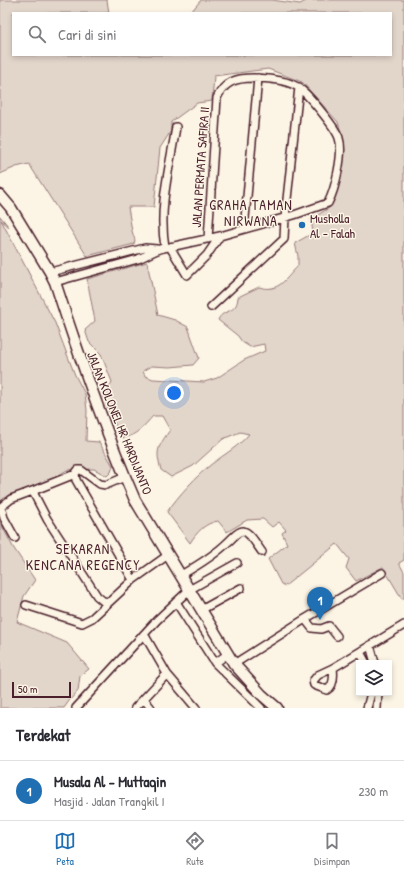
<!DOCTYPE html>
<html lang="id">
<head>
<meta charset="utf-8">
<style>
  body { margin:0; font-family:"Patrick Hand",sans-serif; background:#f2f2f3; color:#2b2b33 }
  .controls { position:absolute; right:12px; bottom:12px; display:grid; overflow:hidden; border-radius:0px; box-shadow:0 2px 6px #0003 }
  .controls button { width:36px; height:36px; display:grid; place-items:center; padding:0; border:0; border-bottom:1px solid #e1e1e2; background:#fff; color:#2b2b33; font:20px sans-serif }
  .scale { position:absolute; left:12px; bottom:10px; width:59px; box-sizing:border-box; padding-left:4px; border:2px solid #4a1f2b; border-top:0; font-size:11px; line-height:14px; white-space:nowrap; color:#4a1f2b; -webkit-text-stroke:3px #fcf5e5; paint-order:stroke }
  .you { position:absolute; left:174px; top:393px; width:14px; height:14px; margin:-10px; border:3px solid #fff; border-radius:50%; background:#1a73e8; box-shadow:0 0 0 6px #1a73e833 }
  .badge { display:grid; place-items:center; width:26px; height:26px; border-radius:50%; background:#1f6fb2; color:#fff; font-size:13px; font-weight:700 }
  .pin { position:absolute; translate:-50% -33px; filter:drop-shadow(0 1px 2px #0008) }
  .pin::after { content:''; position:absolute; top:21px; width:14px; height:12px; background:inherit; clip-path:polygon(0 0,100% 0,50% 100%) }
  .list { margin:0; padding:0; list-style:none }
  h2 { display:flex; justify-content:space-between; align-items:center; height:52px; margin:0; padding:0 16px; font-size:17px }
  h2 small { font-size:13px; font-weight:400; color:#7c7c81 }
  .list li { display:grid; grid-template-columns:26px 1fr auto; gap:12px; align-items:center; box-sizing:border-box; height:60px; padding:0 16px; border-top:1px solid #e1e1e2 }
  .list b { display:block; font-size:15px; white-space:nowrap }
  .list p { margin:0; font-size:13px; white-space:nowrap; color:#7c7c81 }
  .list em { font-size:13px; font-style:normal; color:#7c7c81 }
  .icon { flex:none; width:22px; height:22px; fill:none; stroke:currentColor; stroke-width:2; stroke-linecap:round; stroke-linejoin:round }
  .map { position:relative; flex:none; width:404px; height:708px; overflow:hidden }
  .search { position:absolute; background:#fff; box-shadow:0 2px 6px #0003; left:12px; right:12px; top:12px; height:44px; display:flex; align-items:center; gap:10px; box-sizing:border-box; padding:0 14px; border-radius:0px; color:#7c7c81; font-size:15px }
  .sheet { height:112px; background:#fff }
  nav { display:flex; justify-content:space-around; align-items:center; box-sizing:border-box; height:56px; border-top:1px solid #e1e1e2; background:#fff; font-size:11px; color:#7c7c81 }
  nav a { display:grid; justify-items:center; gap:2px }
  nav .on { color:#1f6fb2 }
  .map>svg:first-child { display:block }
  .green { fill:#e2d5ca; stroke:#967a7a }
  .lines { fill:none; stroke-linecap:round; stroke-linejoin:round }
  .minor-casing { stroke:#4a1f2b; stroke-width:10 }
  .secondary-casing { stroke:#4a1f2b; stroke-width:13 }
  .minor { stroke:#fcf5e5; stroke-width:7 }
  .secondary { stroke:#fcf5e5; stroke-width:10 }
  .poi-dot { fill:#1f6fb2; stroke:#fcf5e5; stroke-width:1.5 }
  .labels { text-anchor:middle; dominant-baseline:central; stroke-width:3; stroke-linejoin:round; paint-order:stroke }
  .street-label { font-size:13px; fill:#4a1f2b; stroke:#fcf5e5 }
  .poi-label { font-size:13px; fill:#4a1f2b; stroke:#fcf5e5; text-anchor:start }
  .neighbourhood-label { font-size:14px; letter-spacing:1px; fill:#4a1f2b; stroke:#fcf5e5 }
</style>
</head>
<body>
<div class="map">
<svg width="404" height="708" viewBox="0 0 404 708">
  <rect width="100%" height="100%" fill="#fcf5e5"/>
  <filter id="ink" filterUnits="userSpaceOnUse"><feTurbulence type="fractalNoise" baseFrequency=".025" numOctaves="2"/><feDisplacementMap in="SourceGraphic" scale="8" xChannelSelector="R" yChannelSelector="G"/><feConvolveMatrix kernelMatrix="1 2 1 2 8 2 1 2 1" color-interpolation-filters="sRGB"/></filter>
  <g filter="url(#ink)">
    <!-- green -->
    <path class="green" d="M0 0H107L109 13H13V55H391V13H190L201 0H272L300 4 308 0H404V560L399 563 404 572V598L402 599 383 567 356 581 346 568 349 559 337 544 285 586 281 584 268 559 287 544 282 533 286 530 279 522 272 527 263 519 247 520 227 532 218 521C205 523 197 532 190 543L167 512C178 496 197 475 213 463 225 454 239 446 249 434L240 432 223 439 193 466 171 477 161 470C155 450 158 447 170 430L162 416H153C145 425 135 437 123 438L111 417 104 396 112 382 101 354 89 342 85 330 95 321 87 279 147 262 158 315 175 320 188 327 199 358 193 365 170 367 151 366 143 371 145 376 153 379 204 382 217 378 244 360 265 351 264 344 250 347 242 342 238 336 218 320C223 308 237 315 238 297L259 287C279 293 285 279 298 266V256L295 243 313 233 311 219 329 208 332 204 342 172 343 140 338 122 302 82 268 69 214 76 212 101 197 103 171 122V131L160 148 154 207H128L132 231 135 240 134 244 87 256 29 164 16 167 0 174Z
      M0 216 9 227 1 220 55 323 75 375 85 394 87 410 86 441 99 442 113 466 111 472 107 476 94 469 67 470 31 492 0 506Z
      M0 522 13 547 35 580 24 596 17 622 67 643 89 669 80 676 78 691 69 701 64 708H0Z"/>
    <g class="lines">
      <defs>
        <path id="minor" d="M244 229 258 78
          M165 247C158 208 170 166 176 127
          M170 247 187 275 207 255 220 236
          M50 272 145 248 157 249
          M55 282 138 259C149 255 158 247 170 247L220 236 294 215 328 203C335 190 344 153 339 138 336 128 308 94 299 88 286 78 245 75 231 82 224 86 220 91 217 98L208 239
          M211 307 284 239 285 218 299 87
          M75 474 35 490 34 494 47 519 97 596 103 601 109 602
          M125 477 106 485 100 484 81 470H78L75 474 76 480 133 580 168 555
          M15 538 4 518 1 507 11 499 35 490
          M181 575C195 567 217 553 228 542 232 539 237 531 243 531 250 532 258 547 262 552
          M176 602 215 663 261 708
          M26 605 82 623 92 618 133 580
          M201 610 241 588
          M305 619 312 628 321 629 329 626 337 636
          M144 634 167 674 196 708
          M370 645 375 663
          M360 652 366 663
          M215 663 228 654
          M234 664 305 619 382 573
          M333 668C334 676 334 686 327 690L314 685 313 681 318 675 333 668 404 625
          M144 699 151 708
          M76 708 157 620 189 590 237 563
          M135 708 167 674
          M367 708 371 693
          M377 708 378 693"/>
        <path id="secondary" d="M0 195 11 208 50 272 55 282C79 356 104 429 135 500L234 664 262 695 277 708"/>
      </defs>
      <!-- minor casing -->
      <use href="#minor" class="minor-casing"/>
      <!-- secondary casing -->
      <use href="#secondary" class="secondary-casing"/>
      <!-- minor -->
      <use href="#minor" class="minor"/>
      <!-- secondary -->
      <use href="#secondary" class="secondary"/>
    </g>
  </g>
  <!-- markers -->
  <circle class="poi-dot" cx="302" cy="225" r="4"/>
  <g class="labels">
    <!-- street labels -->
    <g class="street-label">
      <text transform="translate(200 167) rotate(-86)">JALAN PERMATA SAFIRA II</text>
      <text transform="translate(120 423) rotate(68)">JALAN KOLONEL HR HARDIJANTO</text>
    </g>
    <!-- poi labels -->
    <g class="poi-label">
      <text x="310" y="218">Musholla<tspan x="310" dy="15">Al - Falah</tspan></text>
    </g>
    <!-- neighbourhood labels -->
    <g class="neighbourhood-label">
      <text x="251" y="204">GRAHA TAMAN<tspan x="251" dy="16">NIRWANA</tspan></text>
      <text x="83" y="548">SEKARAN<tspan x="83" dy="16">KENCANA REGENCY</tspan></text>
    </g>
  </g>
</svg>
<div class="controls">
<button><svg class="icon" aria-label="layers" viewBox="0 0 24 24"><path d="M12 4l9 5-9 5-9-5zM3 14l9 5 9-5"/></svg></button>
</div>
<div class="scale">50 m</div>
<div class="you"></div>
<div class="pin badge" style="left:320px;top:620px">1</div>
<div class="search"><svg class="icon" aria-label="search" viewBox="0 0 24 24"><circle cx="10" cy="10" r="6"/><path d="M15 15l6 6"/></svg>Cari di sini</div>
</div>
<section class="sheet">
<h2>Terdekat<small></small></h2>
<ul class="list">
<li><span class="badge">1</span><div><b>Musala Al - Muttaqin</b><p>Masjid · Jalan Trangkil I</p></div><em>230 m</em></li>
</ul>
</section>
<nav>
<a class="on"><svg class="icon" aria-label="map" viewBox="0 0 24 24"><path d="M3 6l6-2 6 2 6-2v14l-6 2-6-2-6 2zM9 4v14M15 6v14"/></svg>Peta</a>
<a><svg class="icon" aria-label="directions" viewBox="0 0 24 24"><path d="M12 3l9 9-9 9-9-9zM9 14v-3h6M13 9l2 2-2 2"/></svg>Rute</a>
<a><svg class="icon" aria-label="saved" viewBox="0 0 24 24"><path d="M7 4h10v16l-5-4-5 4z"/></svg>Disimpan</a>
</nav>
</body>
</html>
